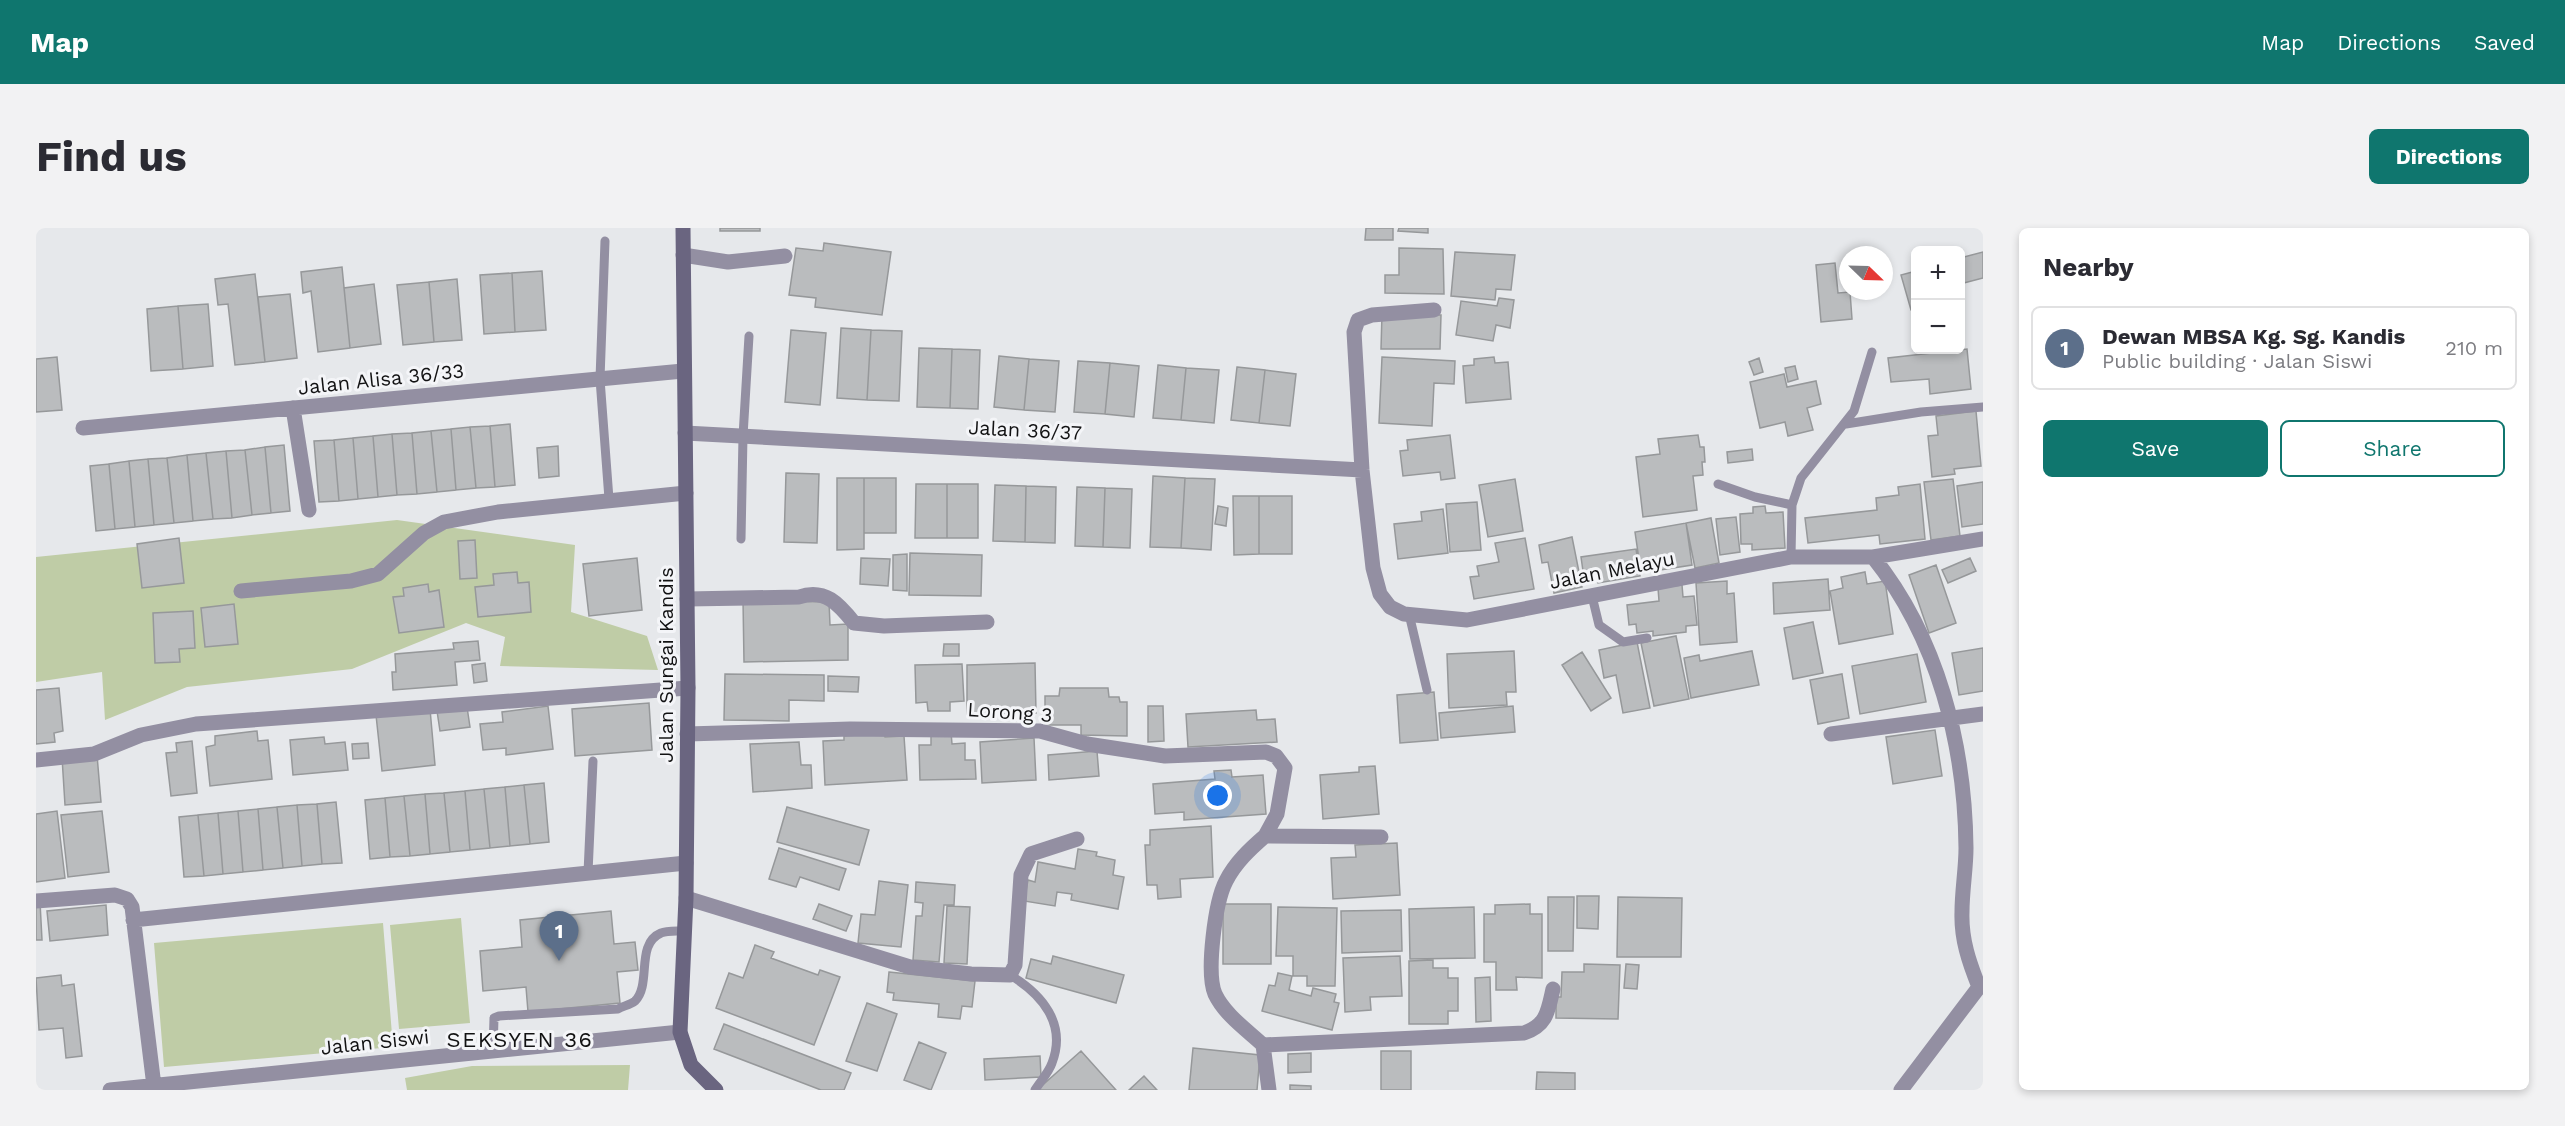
<!DOCTYPE html>
<html lang="en">
<head>
<meta charset="utf-8">
<style>
  body { margin:0; font-family:"Work Sans",sans-serif; background:#f2f2f3; color:#2b2b33 }
  .controls { position:absolute; right:18px; top:18px; display:grid; overflow:hidden; border-radius:9px; box-shadow:0 3px 9px #0003 }
  .controls button { width:54px; height:54px; display:grid; place-items:center; padding:0; border:0; border-bottom:2px solid #e1e1e2; background:#fff; color:#2b2b33; font:30px sans-serif }
  .compass { position:absolute; left:1803px; top:18px; width:54px; height:54px; border-radius:50%; background:#fff; box-shadow:0 3px 9px #0003; rotate:113deg }
  .you { position:absolute; left:1182px; top:568px; width:21px; height:21px; margin:-15px; border:4px solid #fff; border-radius:50%; background:#1a73e8; box-shadow:0 0 0 9px #1a73e833 }
  .badge { display:grid; place-items:center; width:39px; height:39px; border-radius:50%; background:#0f766e; color:#fff; font-size:20px; font-weight:700 }
  .pin { position:absolute; translate:-50% -50px; filter:drop-shadow(0 2px 3px #0008) }
  .pin::after { content:''; position:absolute; top:32px; width:21px; height:18px; background:inherit; clip-path:polygon(0 0,100% 0,50% 100%) }
  .list { margin:0; padding:0; list-style:none }
  h2 { display:flex; justify-content:space-between; align-items:center; height:78px; margin:0; padding:0 24px; font-size:26px }
  h2 small { font-size:20px; font-weight:400; color:#7c7c81 }
  .list li { display:grid; grid-template-columns:39px 1fr auto; gap:18px; align-items:center; box-sizing:border-box; height:84px; margin:0 12px 12px; padding:0 12px; border:2px solid #e1e1e2; border-radius:9px }
  .list b { display:block; font-size:22px; white-space:nowrap }
  .list p { margin:0; font-size:20px; white-space:nowrap; color:#7c7c81 }
  .list em { font-size:20px; font-style:normal; color:#7c7c81 }
  .actions { display:flex; gap:12px; padding:18px 24px }
  .actions a { flex:1; padding:14px 0; border:2px solid #0f766e; border-radius:9px; text-align:center; font-size:21px; color:#0f766e }
  .actions .main { background:#0f766e; color:#fff }
  .map { position:relative; flex:none; width:1947px; height:862px; overflow:hidden; border-radius:9px }
  header { display:flex; align-items:center; gap:36px; box-sizing:border-box; height:84px; padding:0 30px; background:#0f766e; color:#fff }
  header strong { font-size:28px }
  nav { display:flex; gap:33px; margin-inline-start:auto; font-size:21px }
  .intro { display:flex; align-items:center; justify-content:space-between; box-sizing:border-box; height:144px; padding:0 36px }
  h1 { margin:0; font-size:42px }
  .button { padding:15px 27px; border-radius:9px; background:#0f766e; color:#fff; font-size:21px; font-weight:700 }
  main { display:flex; gap:36px; padding:0 36px }
  aside { flex:1; background:#fff; border-radius:9px; box-shadow:0 3px 9px #0003 }
  .map>svg:first-child { display:block }
  .green { fill:#bfcca6 }
  .building { fill:#babcbe; stroke:#96989a; stroke-width:1.5 }
  .lines { fill:none; stroke-linecap:round; stroke-linejoin:round }
  .lane { stroke:#938fa2; stroke-width:9 }
  .street { stroke:#938fa2; stroke-width:15 }
  .secondary { stroke:#6a6580; stroke-width:15 }
  .labels { text-anchor:middle; dominant-baseline:central; stroke-width:6; stroke-linejoin:round; paint-order:stroke }
  .street-label { font-size:20px; fill:#121213; stroke:#f4f5f8 }
  .quarter-label { font-size:22px; letter-spacing:1.5px; fill:#121213; stroke:#f4f5f8 }
</style>
</head>
<body>
<header>
<strong>Map</strong>
<nav><a>Map</a><a>Directions</a><a>Saved</a></nav>
</header>
<div class="intro"><h1>Find us</h1><a class="button">Directions</a></div>
<main>
<div class="map">
<svg width="1947" height="862" viewBox="0 0 1947 862">
  <rect width="100%" height="100%" fill="#e6e8eb"/>
  <!-- green -->
  <path class="green" d="M361 292 539 317 535 384 611 408 622 442 464 438 469 409 430 395 316 441 151 459 69 492 66 444 0 454V329Z
    M425 690 434 795 363 801 354 697Z
    M347 695 357 819 128 839 118 715Z
    M594 837 592 862H371L369 850 436 838Z"/>
  <!-- building -->
  <path class="building" d="M684 0H724V3H684Z
    M1330 0H1357V12H1329Z
    M1363 0H1392V5L1362 3Z
    M788 15 855 24 846 87 779 79 780 70 753 67 760 20 787 23Z
    M1363 20 1407 21 1408 66 1349 65V47H1363Z
    M1419 24 1479 27 1475 62 1460 61 1459 72 1415 68Z
    M1947 24V50L1924 56V30Z
    M1799 35 1802 65 1814 64 1816 91 1785 94 1780 37Z
    M306 39 314 120 282 124 275 63 267 65 265 44Z
    M506 43 510 102 479 104 476 45Z
    M1880 43V81L1875 82 1865 47Z
    M476 45 479 104 448 106 444 47Z
    M219 46 229 134 199 137 192 76 182 77 179 51Z
    M421 51 426 112 398 114 393 54Z
    M393 54 398 114 367 117 361 57Z
    M338 56 345 116 314 120 308 60Z
    M254 66 261 130 229 134 222 69Z
    M1463 70 1478 72 1474 100 1460 97 1457 113 1420 107 1425 73 1461 78Z
    M172 76 177 138 147 141 142 78Z
    M142 78 147 141 115 143 111 81Z
    M1346 86 1405 87 1404 121H1345Z
    M805 100 835 102 831 172 801 170Z
    M755 102 790 105 784 177 749 174Z
    M835 102 866 103 863 173 831 172Z
    M883 120 916 121 914 180 881 179Z
    M916 121 944 122 942 181 914 180Z
    M1931 121 1935 161 1894 166 1893 151 1855 154 1852 130Z
    M963 128 993 131 988 182 958 179Z
    M21 129 26 182 0 184V131Z
    M1346 129 1419 133 1418 156 1398 155 1396 198 1343 195Z
    M1458 129 1459 135 1472 134 1475 171 1430 175 1427 138 1438 137V131Z
    M1723 130 1727 144 1718 147 1713 134Z
    M993 131 1023 133 1019 184 988 182Z
    M1042 133 1074 135 1069 186 1038 184Z
    M1074 135 1103 138 1098 189 1069 186Z
    M1122 137 1150 140 1145 192 1117 190Z
    M1759 138 1762 151 1752 154 1749 140Z
    M1201 139 1229 142 1223 195 1195 192Z
    M1150 140 1183 142 1178 195 1145 192Z
    M1229 142 1260 146 1254 198 1223 195Z
    M1748 146 1751 159 1780 153 1785 176 1771 180 1777 202 1752 208 1749 194 1724 200 1714 154Z
    M1940 183 1945 238 1918 241 1919 246 1896 249 1892 208 1902 207 1900 188Z
    M474 196 479 257 459 259 454 198Z
    M454 198 459 259 440 260 434 199Z
    M434 199 440 260 420 262 415 201Z
    M415 201 420 262 401 264 395 203Z
    M395 203 401 264 381 266 376 205Z
    M376 205 381 266 361 267 356 206Z
    M356 206 361 267 342 269 337 208Z
    M1414 207 1419 250 1405 252 1404 244 1367 248 1364 223 1372 222 1371 212Z
    M1662 207 1664 219H1668L1669 234H1666L1667 247 1657 248 1661 282 1607 289 1600 229 1624 226 1622 211Z
    M337 208 342 269 322 271 317 210Z
    M317 210 322 271 303 273 298 212Z
    M298 212 303 273 283 274 278 213Z
    M248 217 254 283 235 285 229 219Z
    M522 218 523 248 503 250 501 220Z
    M229 219 235 285 216 287 209 222Z
    M1716 221 1717 232 1692 235 1691 224Z
    M209 222 216 287 196 290 190 223Z
    M190 223 196 290 177 291 170 225Z
    M170 225 177 291 157 293 151 227Z
    M151 227 157 293 138 295 131 230Z
    M131 230 138 295 118 297 112 231Z
    M112 231 118 297 99 299 93 233Z
    M93 233 99 299 79 301 73 236Z
    M73 236 79 301 60 303 54 238Z
    M750 245 783 246 781 315 748 314Z
    M1117 248 1149 250 1145 320 1114 319Z
    M801 250H828V321L801 322Z
    M828 250H860V305H828Z
    M1149 250 1179 251 1175 322 1145 320Z
    M1479 251 1487 303 1452 309 1443 257Z
    M1917 251 1924 308 1895 312 1888 254Z
    M1947 254V296L1926 299 1921 258Z
    M880 256H911V310H879Z
    M911 256H942V310H911Z
    M1884 256 1889 311 1844 316 1843 307 1772 315 1769 290 1841 282 1840 270 1863 267 1862 259Z
    M959 257 990 258 989 314 957 313Z
    M990 258 1020 259 1019 315 989 314Z
    M1041 259 1069 260 1067 319 1039 318Z
    M1069 260 1096 261 1094 320 1067 319Z
    M1197 268H1223V326L1198 327Z
    M1223 268H1256V326H1223Z
    M1441 274 1445 322 1414 324 1410 276Z
    M1182 278 1192 280 1190 298 1179 296Z
    M1729 278 1730 285 1747 284 1749 320 1716 322V316H1705L1704 286 1717 285V279Z
    M1407 281 1412 325 1362 331 1358 296 1386 293 1385 284Z
    M1700 289 1704 324 1684 327 1680 291Z
    M1675 290 1683 335 1659 340 1650 295Z
    M1650 295 1656 337 1605 345 1599 304Z
    M1536 309 1546 359 1518 365 1512 334 1506 335 1503 317Z
    M143 310 148 355 106 360 101 316Z
    M1489 310 1498 361 1438 371 1434 349 1443 348 1441 338 1463 334 1459 315Z
    M439 312 441 350 424 351 422 313Z
    M1600 321 1604 348 1562 355 1560 341 1547 343 1545 329Z
    M874 325 946 327 945 368 873 367Z
    M871 326V363L857 362V327Z
    M601 330 606 382 553 388 547 336Z
    M825 330 854 331 852 358 824 356Z
    M1934 330 1940 343 1912 355 1906 342Z
    M1900 337 1920 395 1893 405 1873 347Z
    M481 344 482 355 493 354 495 384 442 389 439 359 458 357 457 346Z
    M1829 344 1831 356 1849 353 1857 406 1803 416 1794 363 1807 360 1805 349Z
    M1792 351 1794 382 1738 386 1737 355Z
    M1691 353V366L1698 365 1701 414 1664 417 1660 355Z
    M392 356 393 364 403 362 408 399 363 405 357 369 368 368 367 360Z
    M1646 357 1647 369 1658 368 1661 397 1650 398V404L1617 408V403L1601 405 1600 396 1593 397 1591 377 1623 373 1622 360Z
    M707 372 793 374 794 397 812 396V432L708 434Z
    M198 376 202 416 169 419 165 380Z
    M157 383 159 420 143 421 144 434 119 435 117 385Z
    M1777 394 1787 445 1757 451 1748 400Z
    M1640 408 1653 471 1618 478 1605 415Z
    M442 413 444 432 419 434 421 457 357 462 356 444H360L359 426 418 421 417 415Z
    M1601 414 1614 480 1587 485 1580 447 1568 450 1563 422Z
    M908 416H923V428H907Z
    M1947 420V463L1923 467 1916 425Z
    M1478 423 1480 464H1470L1471 477 1413 480 1411 426Z
    M1716 423 1723 457 1655 470 1648 430 1663 427 1664 433Z
    M1546 424 1575 470 1555 483 1526 437Z
    M1881 426 1890 474 1824 486 1816 438Z
    M449 435 451 453 438 455 436 437Z
    M999 435 1000 485 931 486V437Z
    M926 436 928 473 914 474V483H892L891 474 880 475 879 437Z
    M689 446 788 447V473L753 472V493L688 492Z
    M1806 446 1813 490 1782 496 1774 452Z
    M792 448 823 449 822 464 792 463Z
    M23 460 27 503 18 505 19 514 0 516V462Z
    M1024 460H1072L1073 469H1083L1084 474H1091V508L1045 507V497H1009V468H1023Z
    M1398 464 1402 512 1364 515 1361 467Z
    M613 475 616 522 539 528 536 481Z
    M512 478 517 521 470 527V520L447 522 444 496 467 494 466 484Z
    M1112 478H1127L1128 513 1112 514Z
    M1477 478 1479 504 1405 510 1403 485Z
    M431 479 434 499 404 503 401 483Z
    M394 481 399 537 346 543 340 487Z
    M1220 482 1221 492 1239 491 1241 514 1152 519 1150 486Z
    M1899 502 1906 548 1857 556 1850 509Z
    M221 503 222 513 232 512 236 551 174 558 170 519 179 517V508Z
    M915 504 916 516 929 515V532H939L940 551 884 552 883 517H895V505Z
    M848 505 849 509 868 508 871 552 789 557 787 513 808 512V508Z
    M288 509 289 516 309 514 312 542 257 547 254 512Z
    M998 510 1000 552 946 555 944 514Z
    M156 513 161 565 135 568 130 525 141 524 140 515Z
    M763 514 765 537H775L776 560 717 564 714 516Z
    M332 515 333 530 317 531 316 516Z
    M1061 523 1063 548 1013 552 1012 527Z
    M61 527 65 574 29 577 26 529Z
    M1339 538 1343 586 1287 591 1284 547 1323 544V539Z
    M1195 542 1196 549 1227 547 1230 586 1148 592V584L1119 586 1117 556 1179 551 1178 543Z
    M508 555 513 614 494 616 488 557Z
    M488 557 494 616 474 618 469 559Z
    M469 559 474 618 454 620 448 561Z
    M448 561 454 620 434 622 429 563Z
    M429 563 434 622 414 624 408 565Z
    M408 565 414 624 394 626 389 566Z
    M389 566 394 626 374 628 368 568Z
    M368 568 374 628 354 629 349 570Z
    M349 570 354 629 334 631 329 572Z
    M300 574 306 635 286 636 281 576Z
    M281 576 286 636 266 638 261 577Z
    M261 577 266 638 247 640 241 579Z
    M241 579 247 640 227 642 222 581Z
    M751 579 833 602 823 637 741 614Z
    M222 581 227 642 207 644 202 583Z
    M21 583 29 650 0 654V586Z
    M66 583 73 644 32 649 25 587Z
    M202 583 207 644 187 646 182 585Z
    M182 585 187 646 168 648 162 587Z
    M162 587 168 648 148 649 143 589Z
    M1175 598 1177 649 1144 651 1145 669 1122 671 1121 657H1111L1109 617H1114V602Z
    M1361 615 1364 667 1297 671 1295 630 1320 629 1319 617Z
    M743 620 810 641 803 662 764 649 760 659 733 651Z
    M1042 621 1061 624 1060 628 1079 632 1077 647 1088 649 1082 681 1035 672 1036 666 1021 664 1019 678 988 673 992 652 999 654 1002 634 1039 641Z
    M843 653 872 657 865 719 822 715 825 686 839 687Z
    M880 654 919 657 918 677H908L903 734 877 732 880 688H886L887 675 879 674Z
    M1541 668H1563L1562 701 1541 700Z
    M1512 669H1538L1537 723H1512Z
    M1582 669 1646 670 1645 729H1581Z
    M0 674H4L6 712H0Z
    M783 676 816 688 810 703 777 691Z
    M1187 676H1235V736H1187Z
    M1494 676V686H1506V750L1480 749 1481 762H1460V734H1448V686H1459V677Z
    M70 677 72 707 14 713 11 683Z
    M911 678 934 679 931 736 908 735Z
    M1242 679 1301 680 1299 758H1271V748H1257V728H1240Z
    M1438 679 1439 730 1374 731 1373 681Z
    M1365 682 1366 723 1306 725 1305 683Z
    M575 683 578 716 599 714 602 742 581 744 584 775 492 784 490 759 447 763 444 723 486 719 484 692Z
    M719 717 738 724 735 730 782 747 784 742 804 749 778 817 680 780 693 745 707 750Z
    M1017 728 1088 747 1080 775 990 750 995 731 1015 736Z
    M1364 728 1366 768 1334 769 1335 782 1309 784 1307 730Z
    M1397 732V740H1412V750H1422V783H1412V796H1373V733Z
    M1548 736 1584 737 1582 791 1520 790V769H1525L1526 744H1548Z
    M1590 736 1603 737 1601 761 1588 760Z
    M853 744 939 753 936 779 926 778 924 791 902 789 903 776 857 772 858 765 851 764Z
    M1242 745 1256 748 1253 762 1275 768 1277 760 1300 766 1298 774 1303 775 1296 802 1226 783 1233 757 1239 758Z
    M25 747 26 758 38 756 46 828 30 830 27 800 3 802 0 750Z
    M1454 749 1455 793 1440 794 1439 750Z
    M831 775 861 786 841 843 810 833Z
    M688 796 815 845 808 862H785L678 821Z
    M883 814 910 825 895 862 868 852Z
    M1157 820 1224 827 1221 862H1153Z
    M1045 823 1080 862H1001Z
    M1345 823H1375V862H1345Z
    M1275 825V844L1252 845V826Z
    M1004 828 1005 849 949 852 948 831Z
    M1501 844 1539 845V862H1500Z
    M1108 848 1121 862H1093Z
    M1254 857 1275 858V862H1254Z"/>
  <g class="lines">
    <!-- lane -->
    <path class="lane" d="M569 13 564 151 573 271
      M1810 196 1885 184 1947 179
      M1682 256 1719 269 1756 277
      M705 311 707 208 713 108
      M1755 329 1756 277 1765 250 1818 183 1836 124
      M1556 368 1563 397 1587 414 1611 410
      M1373 386 1391 462
      M552 645 557 533
      M974 747C1006 766 1031 796 1016 835 1013 844 1004 854 999 862
      M457 823 458 790 463 788 582 781C587 778 594 777 599 773 616 756 599 716 625 705 631 702 642 703 649 703"/>
    <!-- street -->
    <path class="street" d="M647 27 692 34 749 28
      M1398 82 1336 87 1322 92 1318 104 1326 242 1337 340 1344 366 1354 379 1368 386 1431 392 1755 329H1837L1947 311
      M257 180 273 282
      M47 200 647 143
      M649 205 1326 242
      M1837 329C1902 410 1929 517 1930 620 1930 641 1926 662 1926 684 1925 711 1933 734 1943 759
      M205 363 315 353 342 346 388 305 408 294 462 284 650 265
      M651 371 763 369C789 360 803 376 818 395L848 398 951 394
      M651 506 814 501 1004 503 1051 516 1129 528 1230 524 1240 528 1249 540 1241 586 1229 608
      M1795 506 1947 486
      M0 532 58 526 105 507 160 496 652 460
      M650 670 874 739 935 746 974 747 979 737 985 647 995 626 1041 611
      M0 673 79 667 91 671 96 679 118 858
      M97 692 650 635
      M1227 817 1488 805C1511 797 1512 783 1517 761
      M74 862 644 804
      M1233 862 1227 817C1211 802 1189 787 1179 766 1170 745 1179 674 1190 653 1199 635 1214 621 1229 608L1345 609
      M1865 862 1943 759H1947"/>
    <!-- secondary -->
    <path class="secondary" d="M647 0 652 460 650 670 644 804 655 837 680 862"/>
  </g>
  <g class="labels">
    <!-- street labels -->
    <g class="street-label">
      <text transform="translate(345 151) rotate(-6)">Jalan Alisa 36/33</text>
      <text transform="translate(989 202) rotate(3)">Jalan 36/37</text>
      <text transform="translate(1576 342) rotate(-11)">Jalan Melayu</text>
      <text transform="translate(630 437) rotate(-90)">Jalan Sungai Kandis</text>
      <text transform="translate(974 484) rotate(4)">Lorong 3</text>
      <text transform="translate(339 814) rotate(-6)">Jalan Siswi</text>
    </g>
    <!-- quarter labels -->
    <g class="quarter-label">
      <text x="484" y="811">SEKSYEN 36</text>
    </g>
  </g>
</svg>
<div class="controls">
<button>+</button>
<button>−</button>
</div>
<svg class="compass" viewBox="-18 -18 36 36"><path d="M0-13l5 13h-10z" fill="#e53935"/><path d="M0 13l5-13h-10z" fill="#7c7c81"/></svg>
<div class="you"></div>
<div class="pin badge" style="left:523px;top:733px;background:#5c6f8a">1</div>
</div>
<aside>
<h2>Nearby<small></small></h2>
<ul class="list">
<li><span class="badge" style="background:#5c6f8a">1</span><div><b>Dewan MBSA Kg. Sg. Kandis</b><p>Public building · Jalan Siswi</p></div><em>210 m</em></li>
</ul>
<div class="actions"><a class="main">Save</a><a>Share</a></div>
</aside>
</main>
</body>
</html>
